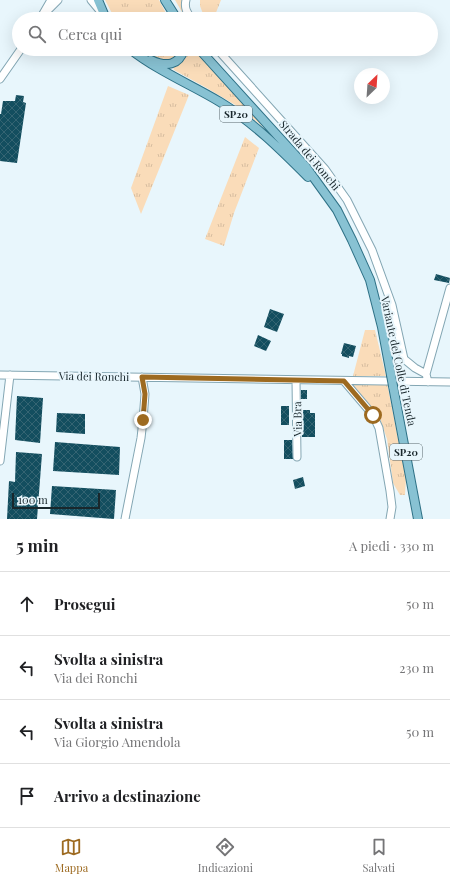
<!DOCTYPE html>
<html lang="it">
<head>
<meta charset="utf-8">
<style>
  body { margin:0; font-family:"Playfair Display",serif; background:#f2f2f2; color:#202124 }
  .compass { position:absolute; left:354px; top:68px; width:36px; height:36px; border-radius:50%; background:#fff; box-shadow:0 4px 16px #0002; rotate:25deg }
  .scale { position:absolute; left:12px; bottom:10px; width:88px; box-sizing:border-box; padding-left:4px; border:2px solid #19272c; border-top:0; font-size:11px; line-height:14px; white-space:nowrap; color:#19272c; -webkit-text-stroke:3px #e8f6fc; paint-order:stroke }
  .stop { position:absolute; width:12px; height:12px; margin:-9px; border:3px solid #9d6a20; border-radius:50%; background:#fff }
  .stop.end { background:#9d6a20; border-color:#fff; box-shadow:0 1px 4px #0008 }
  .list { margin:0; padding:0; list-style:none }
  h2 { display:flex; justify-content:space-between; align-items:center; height:52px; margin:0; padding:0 16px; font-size:17px }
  h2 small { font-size:13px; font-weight:400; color:#757577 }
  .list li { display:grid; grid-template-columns:26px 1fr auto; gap:12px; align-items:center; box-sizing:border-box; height:64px; padding:0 16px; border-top:1px solid #e0e0e0 }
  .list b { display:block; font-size:15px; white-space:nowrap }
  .list p { margin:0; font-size:13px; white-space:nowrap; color:#757577 }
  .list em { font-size:13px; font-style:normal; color:#757577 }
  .icon { flex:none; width:22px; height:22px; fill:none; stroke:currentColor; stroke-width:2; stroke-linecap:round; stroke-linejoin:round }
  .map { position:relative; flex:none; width:450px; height:519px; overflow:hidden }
  .search { position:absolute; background:#fff; box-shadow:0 4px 16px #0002; left:12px; right:12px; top:12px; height:44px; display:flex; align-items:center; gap:10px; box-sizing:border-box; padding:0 14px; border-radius:22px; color:#757577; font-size:15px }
  .sheet { height:308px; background:#fff }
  nav { display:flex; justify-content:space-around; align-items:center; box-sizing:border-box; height:56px; border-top:1px solid #e0e0e0; background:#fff; font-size:11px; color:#757577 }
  nav a { display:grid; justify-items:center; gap:2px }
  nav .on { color:#9d6a20 }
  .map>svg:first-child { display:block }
  .grass { fill:url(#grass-tufts) }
  .building { fill:url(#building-cross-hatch) }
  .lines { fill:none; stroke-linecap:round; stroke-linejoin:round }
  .minor-casing { stroke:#83a6b3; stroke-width:9 }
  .major-casing { stroke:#2e7186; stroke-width:10 }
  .minor { stroke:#fff; stroke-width:7 }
  .major { stroke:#88c2d3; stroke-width:8 }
  .major-bridge-casing { stroke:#2e7186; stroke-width:10; stroke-linecap:butt }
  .major-bridge { stroke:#88c2d3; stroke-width:8 }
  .route { stroke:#9d6a20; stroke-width:5 }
  .labels { text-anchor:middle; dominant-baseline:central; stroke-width:4; stroke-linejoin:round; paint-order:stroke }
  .shield { fill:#e8f6fc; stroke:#57656a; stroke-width:1 }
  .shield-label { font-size:10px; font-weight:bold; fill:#19272c }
  .street-label { font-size:11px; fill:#19272c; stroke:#e8f6fc }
</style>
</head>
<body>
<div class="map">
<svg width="450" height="519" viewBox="0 0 450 519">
  <defs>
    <pattern id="grass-tufts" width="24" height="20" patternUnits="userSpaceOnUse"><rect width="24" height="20" fill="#fadcb9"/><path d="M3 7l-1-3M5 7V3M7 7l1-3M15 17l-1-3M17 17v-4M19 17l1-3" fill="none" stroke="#d6bd9f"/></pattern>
    <pattern id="building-cross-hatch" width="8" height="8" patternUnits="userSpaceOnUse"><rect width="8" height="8" fill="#134e5f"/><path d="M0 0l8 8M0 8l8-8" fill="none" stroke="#346472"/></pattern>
  </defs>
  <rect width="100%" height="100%" fill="#e8f6fc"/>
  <!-- grass -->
  <path class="grass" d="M105 0H159L169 19H115Z
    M175 0H182C181 7 185 14 189 19H186Z
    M200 0H221L215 15V19H205L200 6Z
    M143 49H181C174 68 154 58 143 49Z
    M190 49H195L206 63 271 133 237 106 205 87 174 70 173 67C182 63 187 58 190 49Z
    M168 86 189 95 141 214 131 188Z
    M245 137 259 148 234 213 224 246 205 239Z
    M365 330H375L386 376H353Z
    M355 382 387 383 406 479 405 495H400L393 483 387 439 380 419 367 402 353 386Z"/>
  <!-- building -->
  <path class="building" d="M16 95 24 96 23 102 26 103 17 163 0 161V114H1L3 101H15Z
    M436 274 450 278 449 283 434 280Z
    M270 309 284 314 277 332 264 327Z
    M258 335 271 341 266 351 254 346Z
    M344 343 356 346 353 357 349 356V358L342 356V354H341Z
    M301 390H307V399H301Z
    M17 396 43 398 40 443 15 440Z
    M281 406H289V425H281Z
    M301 410H310V413H315V437H302Z
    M57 413 85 414V434L56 432Z
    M284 440H292L293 459H284Z
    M55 442 120 447 119 475 53 471Z
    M16 452 42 454 37 519H7L9 481 15 482Z
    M303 477 305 486 295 489 293 480Z
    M52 486 116 490 114 519 50 514Z"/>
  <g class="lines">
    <defs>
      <path id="minor" d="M91 0 101 12
        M186 0C184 8 187 13 192 19
        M49 9 58 0
        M40 19 51 0
        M217 49 325 169 347 200 372 250 392 305 404 359 415 368 426 374 428 382
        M0 79 21 49
        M426 374 450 288
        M0 375 450 382
        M296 380 297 457
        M344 381 373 415 379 428 390 491 392 507 390 519
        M0 461 10 375
        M125 519 141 438 143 420 145 394 142 377"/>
      <path id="major" d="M98 0 106 19
        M165 0 177 19
        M130 49C158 71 190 84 220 102 253 122 281 150 308 177
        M199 49 306 167 337 210 352 240 370 280 382 327 391 375
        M151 60C166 67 179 66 184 49
        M393 386 418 519"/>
    </defs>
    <!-- minor casing -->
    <use href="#minor" class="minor-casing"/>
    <!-- major casing -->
    <use href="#major" class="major-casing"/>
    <!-- minor -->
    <use href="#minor" class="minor"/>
    <!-- major -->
    <use href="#major" class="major"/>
    <defs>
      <path id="major-bridge" d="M391 375 393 386"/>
    </defs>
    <!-- major-bridge casing -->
    <use href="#major-bridge" class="major-bridge-casing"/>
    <!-- major-bridge -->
    <use href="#major-bridge" class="major-bridge"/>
  </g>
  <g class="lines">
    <!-- route -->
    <path class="route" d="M143 420 145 394 142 377 344 381 373 415"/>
  </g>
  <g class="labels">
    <!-- shield labels -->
    <g class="shield">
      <rect x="220" y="106" width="32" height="16" rx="3"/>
      <rect x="390" y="444" width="32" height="16" rx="3"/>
    </g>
    <g class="shield-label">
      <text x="236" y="114">SP20</text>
      <text x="406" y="452">SP20</text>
    </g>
    <!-- street labels -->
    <g class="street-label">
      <text transform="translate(310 155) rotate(50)">Strada dei Ronchi</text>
      <text transform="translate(399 361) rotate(78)">Variante del Colle di Tenda</text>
      <text transform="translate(94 376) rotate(1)">Via dei Ronchi</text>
      <text transform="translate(297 419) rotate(-91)">Via Bra</text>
    </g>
  </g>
</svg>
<svg class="compass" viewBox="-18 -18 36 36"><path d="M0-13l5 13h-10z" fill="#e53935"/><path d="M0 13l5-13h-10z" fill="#757577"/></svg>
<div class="scale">100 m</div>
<div class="stop" style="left:373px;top:415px"></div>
<div class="stop end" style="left:143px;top:420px"></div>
<div class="search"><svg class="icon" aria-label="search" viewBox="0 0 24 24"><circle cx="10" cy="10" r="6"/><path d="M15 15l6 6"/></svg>Cerca qui</div>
</div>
<section class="sheet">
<h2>5 min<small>A piedi · 330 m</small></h2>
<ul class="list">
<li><svg class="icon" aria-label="ahead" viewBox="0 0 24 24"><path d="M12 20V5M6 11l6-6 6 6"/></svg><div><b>Prosegui</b></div><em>50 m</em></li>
<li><svg class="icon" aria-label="left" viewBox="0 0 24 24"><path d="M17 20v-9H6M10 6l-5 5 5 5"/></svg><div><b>Svolta a sinistra</b><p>Via dei Ronchi</p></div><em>230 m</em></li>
<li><svg class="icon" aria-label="left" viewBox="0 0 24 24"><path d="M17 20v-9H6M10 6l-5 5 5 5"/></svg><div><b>Svolta a sinistra</b><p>Via Giorgio Amendola</p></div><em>50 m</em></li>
<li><svg class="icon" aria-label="arrive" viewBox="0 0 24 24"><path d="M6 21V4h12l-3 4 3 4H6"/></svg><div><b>Arrivo a destinazione</b></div></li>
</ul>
</section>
<nav>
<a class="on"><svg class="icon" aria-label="map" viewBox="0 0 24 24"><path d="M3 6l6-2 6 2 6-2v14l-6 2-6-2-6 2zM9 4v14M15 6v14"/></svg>Mappa</a>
<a><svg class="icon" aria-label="directions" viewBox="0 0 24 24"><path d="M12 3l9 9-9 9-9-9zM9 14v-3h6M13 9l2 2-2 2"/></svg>Indicazioni</a>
<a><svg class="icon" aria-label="saved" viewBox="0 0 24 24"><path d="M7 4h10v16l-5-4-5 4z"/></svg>Salvati</a>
</nav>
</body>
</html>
